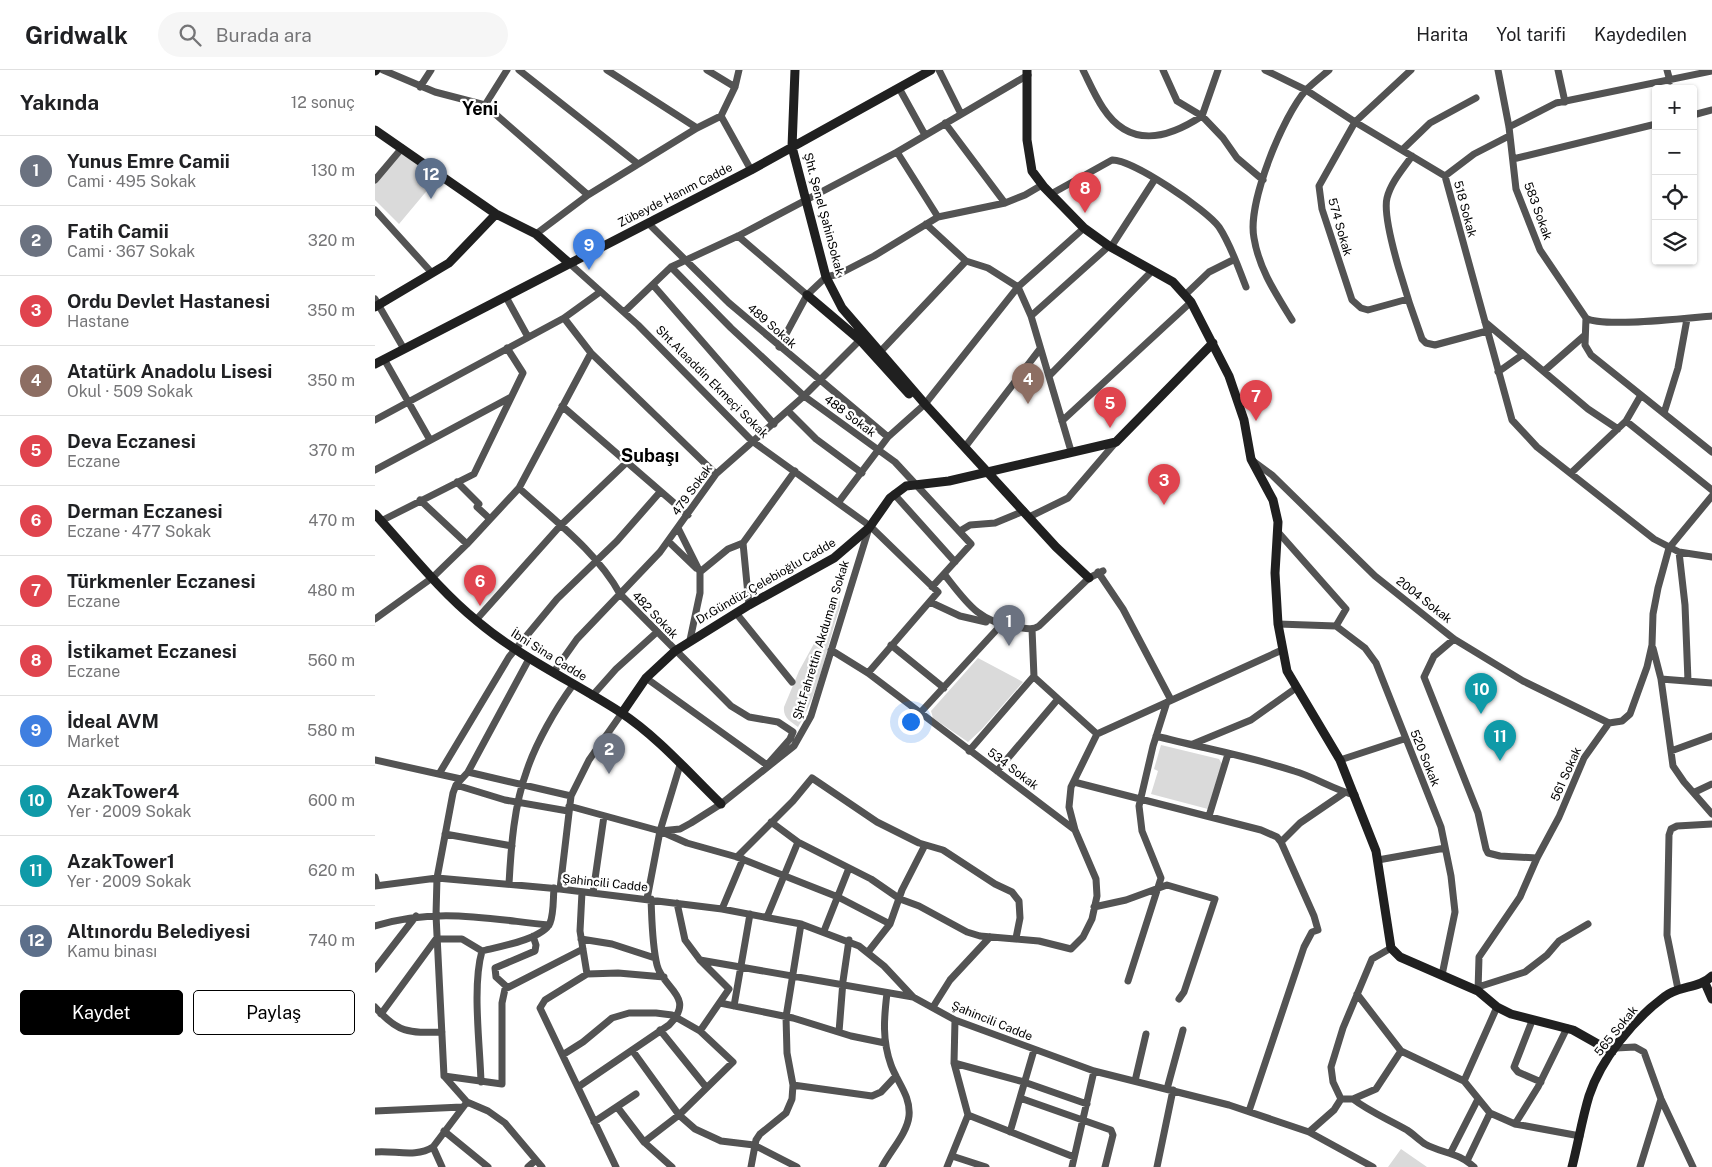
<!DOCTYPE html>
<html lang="tr">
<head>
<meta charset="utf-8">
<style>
  body { margin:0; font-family:"Public Sans",sans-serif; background:#f6f6f6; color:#202124 }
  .controls { position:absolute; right:15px; top:15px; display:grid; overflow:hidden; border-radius:5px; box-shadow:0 1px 4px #0004 }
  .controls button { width:45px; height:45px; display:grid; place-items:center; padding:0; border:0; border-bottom:1px solid #e0e0e0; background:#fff; color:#202124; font:25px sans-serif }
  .you { position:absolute; left:535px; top:651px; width:18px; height:18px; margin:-12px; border:4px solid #fff; border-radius:50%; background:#1a73e8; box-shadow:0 0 0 8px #1a73e833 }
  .badge { display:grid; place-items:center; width:32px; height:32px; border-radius:50%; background:#000; color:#fff; font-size:16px; font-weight:700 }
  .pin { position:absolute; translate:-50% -41px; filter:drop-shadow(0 1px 2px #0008) }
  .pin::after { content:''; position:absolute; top:26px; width:18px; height:15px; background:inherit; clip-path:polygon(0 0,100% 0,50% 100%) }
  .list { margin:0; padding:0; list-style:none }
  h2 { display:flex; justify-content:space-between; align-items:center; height:65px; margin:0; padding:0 20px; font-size:21px }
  h2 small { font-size:16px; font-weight:400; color:#757577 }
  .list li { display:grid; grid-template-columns:32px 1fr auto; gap:15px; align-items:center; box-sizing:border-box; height:70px; padding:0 20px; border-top:1px solid #e0e0e0 }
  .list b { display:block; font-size:19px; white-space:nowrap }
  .list p { margin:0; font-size:16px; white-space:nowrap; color:#757577 }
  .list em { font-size:16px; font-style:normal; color:#757577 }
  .actions { display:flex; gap:10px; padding:15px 20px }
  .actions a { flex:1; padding:11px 0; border:1px solid #000; border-radius:5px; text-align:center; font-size:18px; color:#000 }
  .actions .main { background:#000; color:#fff }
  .icon { flex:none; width:28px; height:28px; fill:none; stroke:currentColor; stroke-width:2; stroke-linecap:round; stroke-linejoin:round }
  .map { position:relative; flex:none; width:1337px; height:1097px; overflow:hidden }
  header { display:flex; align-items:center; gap:30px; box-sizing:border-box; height:70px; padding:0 25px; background:#fff; border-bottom:1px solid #e0e0e0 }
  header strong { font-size:24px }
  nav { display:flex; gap:28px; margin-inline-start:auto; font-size:18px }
  .search { width:350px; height:45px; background:#f6f6f6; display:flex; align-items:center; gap:12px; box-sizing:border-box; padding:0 18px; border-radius:28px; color:#757577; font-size:19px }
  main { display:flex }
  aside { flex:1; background:#fff }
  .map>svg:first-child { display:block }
  .green { fill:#dadada }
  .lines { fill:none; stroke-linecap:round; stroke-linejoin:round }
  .street { stroke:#535353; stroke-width:7 }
  .secondary { stroke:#202020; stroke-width:9 }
  .labels { text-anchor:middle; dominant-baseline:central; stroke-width:4.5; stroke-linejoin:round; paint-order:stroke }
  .street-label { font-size:12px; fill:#000; stroke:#fff }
  .district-label { font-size:18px; font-weight:bold; fill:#000; stroke:#fff }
</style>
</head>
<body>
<header>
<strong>Gridwalk</strong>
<div class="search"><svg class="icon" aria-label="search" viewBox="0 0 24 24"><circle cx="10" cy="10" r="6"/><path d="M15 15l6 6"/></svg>Burada ara</div>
<nav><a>Harita</a><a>Yol tarifi</a><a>Kaydedilen</a></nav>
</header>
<main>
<aside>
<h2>Yakında<small>12 sonuç</small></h2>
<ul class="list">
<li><span class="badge" style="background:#6b7280">1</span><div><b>Yunus Emre Camii</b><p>Cami · 495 Sokak</p></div><em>130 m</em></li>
<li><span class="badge" style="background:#6b7280">2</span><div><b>Fatih Camii</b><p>Cami · 367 Sokak</p></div><em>320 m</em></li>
<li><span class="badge" style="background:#e0444e">3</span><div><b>Ordu Devlet Hastanesi</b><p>Hastane</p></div><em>350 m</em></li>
<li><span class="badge" style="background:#8d6e63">4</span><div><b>Atatürk Anadolu Lisesi</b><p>Okul · 509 Sokak</p></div><em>350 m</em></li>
<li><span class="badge" style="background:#e0444e">5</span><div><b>Deva Eczanesi</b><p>Eczane</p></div><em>370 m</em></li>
<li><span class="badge" style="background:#e0444e">6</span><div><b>Derman Eczanesi</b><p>Eczane · 477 Sokak</p></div><em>470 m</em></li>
<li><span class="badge" style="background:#e0444e">7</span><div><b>Türkmenler Eczanesi</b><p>Eczane</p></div><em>480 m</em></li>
<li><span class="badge" style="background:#e0444e">8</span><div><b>İstikamet Eczanesi</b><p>Eczane</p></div><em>560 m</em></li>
<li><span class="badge" style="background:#3f7fe0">9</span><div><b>İdeal AVM</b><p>Market</p></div><em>580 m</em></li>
<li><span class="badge" style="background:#0f9aa8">10</span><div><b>AzakTower4</b><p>Yer · 2009 Sokak</p></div><em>600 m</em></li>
<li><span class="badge" style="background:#0f9aa8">11</span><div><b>AzakTower1</b><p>Yer · 2009 Sokak</p></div><em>620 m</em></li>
<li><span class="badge" style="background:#5c6f8a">12</span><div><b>Altınordu Belediyesi</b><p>Kamu binası</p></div><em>740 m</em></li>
</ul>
<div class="actions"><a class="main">Kaydet</a><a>Paylaş</a></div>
</aside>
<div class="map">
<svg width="1337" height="1097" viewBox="0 0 1337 1097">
  <rect width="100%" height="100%" fill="#fff"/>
  <!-- green -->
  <path class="green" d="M25 80 65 105 24 154 0 130V110Z
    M465 526V537C452 575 444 624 423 657 415 651 408 648 409 637L424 601Z
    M603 588 648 612 606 660 593 672 558 648 556 641Z
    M786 675 844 689 847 694 833 739 776 724 783 701 779 699Z
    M1026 1079 1052 1097H1013Z"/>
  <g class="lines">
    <!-- street -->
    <path class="street" d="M8 0 60 22 110 35 213 125
      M144 0 263 94
      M232 0 322 58
      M332 0 360 17
      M564 0 586 44
      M708 0C714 12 720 26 728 38 755 79 792 69 827 46L843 0
      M788 0 802 31 827 46 848 68 862 88 888 110
      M890 0 931 20 980 52 1070 106 1137 350 1162 377 1279 469 1304 482 1337 487
      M1123 0 1134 57 1141 119 1165 180 1211 248C1226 258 1315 248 1337 246
      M1183 0 1190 32
      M1292 0 1295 11
      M45 17 56 0
      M524 18 550 65
      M110 35 132 0
      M1318 45 1337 40
      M346 46 376 100
      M570 53 630 133
      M1134 57 1181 33 1337 1
      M1027 80 1055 53 1101 28
      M522 82 563 147
      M1037 86C1028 99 1016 112 1012 128 1006 152 1037 242 1047 269L1051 273 1060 275 1112 261
      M1138 89 1281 54
      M1070 106 1099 84 1134 66
      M0 110 27 78
      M676 124 737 90C757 89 832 140 844 157 856 175 863 197 871 217
      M0 140 57 203
      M273 153 354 233 513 367
      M551 154 591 191 613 198 643 217 656 246 696 381
      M161 164 213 125 322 58 346 46 360 17 364 0
      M363 166 432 225
      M736 177 780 109
      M194 193 263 255 377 371 495 456 563 522 493 603
      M296 197 356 258 429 326 520 392 596 474 557 517
      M278 215 399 354
      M810 225 834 202 860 189
      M131 227 153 267
      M0 229 29 279
      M1033 229 993 240 986 238 977 230 947 139 944 116 980 52 1036 0
      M249 242 296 197 363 166 522 82 653 5
      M656 246 734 176
      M189 248 216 283 341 404
      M1211 248 1210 275 1216 285 1337 382
      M917 250C901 224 884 199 879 168 872 133 908 46 931 20 938 13 947 6 954 0
      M1110 252 1213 339 1243 359
      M404 277 432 225 451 207 464 204 499 186 563 147 630 133 650 125 667 115
      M505 282 591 191
      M9 289 55 370
      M1169 301 1209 266
      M1123 302 1147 285
      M674 306 777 201
      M187 336 313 445
      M413 341 441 369 487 403
      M1289 343 1303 298 1312 249
      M0 350 189 248 225 222
      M687 351 816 232
      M1251 351 1337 420
      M590 377 665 279
      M878 391 897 405 1000 506 1079 569 1148 611 1234 653
      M0 400 136 327
      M1196 403 1251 351 1266 325
      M82 412 104 434 102 437 115 449
      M144 418C179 450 222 482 245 524L356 636 374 647 403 652 418 662 415 669 392 695
      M519 424 580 492
      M45 430 92 474
      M463 433 513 367 550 334 643 217 709 158
      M654 447 693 428 741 372
      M6 451 99 404 148 303 132 278
      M303 458 325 502
      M585 461 595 455 620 453 649 441
      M903 462 971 539 961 556
      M293 471 321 498
      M368 473 374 535
      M1304 482 1310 535 1313 611
      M723 502 748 539 796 630
      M569 504C591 532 604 553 641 557 649 558 657 561 664 556L714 508 728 501
      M555 532 585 546 611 552
      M361 543 417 612
      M0 549 57 508 92 474 144 418 216 283
      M101 550 185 456 251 393
      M903 554 961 556 990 578 1001 593 1066 757 1076 806 1080 842 1067 905
      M657 559 659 607 722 664
      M1079 569 1059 586 1049 607 1103 743 1111 779 1113 783 1125 786 1162 788
      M315 570 325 523V502L353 479 368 473 420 401
      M516 575 569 618
      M1278 578 1286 609 1298 696 1309 712 1337 744
      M154 589 93 702 81 715 78 723 62 808 61 845 69 1006 92 1032 113 1041 130 1053 167 1097
      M178 603 202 569 285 482 341 404 429 326 487 268
      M271 608 392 695
      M1286 609 1337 613
      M217 626 241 599 282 562
      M545 643 626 555
      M781 666C827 678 874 686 919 701 940 707 959 720 980 725
      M818 674 876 650 921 618
      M594 681 659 606
      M1296 681 1337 666
      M0 690 86 709
      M965 690 1029 669
      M622 701 683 629
      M93 702 196 726
      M64 704 134 587 182 529 242 471 285 422
      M699 712 886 760 902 767 906 772 939 846 943 860 937 862 929 877 874 1041
      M81 715 130 730 193 741
      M1320 722 1337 714
      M194 736 285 761 312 773 362 787 463 827 515 854
      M834 746 853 684
      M396 752 423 772 496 809 525 829 544 836 592 862 605 866 664 871 696 879 708 867 717 849 722 826 721 809 700 760 493 603 456 580
      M700 760 694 737 696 717 722 664 907 580
      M285 761 305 759 316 753 346 734 419 676 436 646 494 458
      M70 764 137 776
      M906 772 925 753 969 723
      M362 787 418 731 437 708 502 752 544 773 568 780 620 814 637 822 644 831 645 848 641 868
      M1003 790 1070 778
      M0 807 2 815
      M134 814C136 777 139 735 152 700 161 673 181 638 198 615
      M0 816 62 808 185 819 347 839 426 854 484 876 509 896 538 927 580 950 719 1001 854 1035 934 1062 998 1097
      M185 819 196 726 214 690 247 643
      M207 822 205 861 212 904
      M218 823 229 746
      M272 829 285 761 305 695
      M302 833 310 870 325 890 354 919 325 961
      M719 837 751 830 792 815 840 829 809 922 804 929
      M347 839 368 789
      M392 847 423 772
      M0 856C61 837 113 849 174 855
      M449 861 474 798
      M206 869 237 874 280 888
      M493 882 515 854 527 820 550 775
      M325 890 538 927
      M0 899 41 846
      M753 911 786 808 767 761 764 736 778 676 792 632
      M132 917 121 907 120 898 160 881 161 875 158 866
      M1103 917 1150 902 1172 885 1184 871 1213 854
      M1303 919 1292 865 1294 765 1296 759 1302 756 1337 754
      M1103 921 1104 887 1145 827 1162 788 1184 747 1209 688 1234 653 1247 651 1255 644 1272 597 1277 575 1278 544 1283 518 1294 478 1337 426
      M982 924 1026 981 1089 1011 1115 1043 1140 1054 1205 1066
      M345 933 418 948 476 966 510 973
      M359 936 375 844
      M0 937C23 963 33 963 67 962
      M558 937 575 910 615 867
      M6 944 61 869H87L107 881C123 877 168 869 175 853 179 843 178 829 179 818
      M1157 951 1139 997 1143 1002 1166 1012
      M285 960 331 1017
      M464 962 468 911 474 870
      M1241 978 1260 977 1269 982 1286 1029 1318 1097
      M257 980 304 1045 320 1059 346 1071 379 1075 422 1097
      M189 984 208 972 237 948 254 943H281L297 945 325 961 358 992 304 1045 269 1072
      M579 993 649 1012 712 1034
      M69 1006 127 1014V933L130 919 208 879
      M760 1011 771 964
      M1089 1011 1122 937
      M106 1012C105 975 97 916 107 881
      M418 1015 497 1026 506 1022 521 1006
      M203 1017 294 955C322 927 287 918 282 895 277 874 277 851 276 829
      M792 1019 808 960
      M645 1028 736 1060 738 1065 730 1097
      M966 1029 958 1012 956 997 968 958 997 889 1016 878
      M978 1029C995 1042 1013 1049 1032 1060 1038 1064 1044 1070 1050 1074 1066 1083 1085 1083 1099 1097
      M243 1038 269 1072 297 1097
      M0 1041 87 1037
      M593 1045 699 1087
      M219 1052 261 1024
      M1140 1054 1163 1017 1192 958
      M69 1061 113 1097
      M635 1062 659 980
      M934 1062 959 1040 966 1029H978L1001 1019 1026 981
      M58 1077 67 1097
      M0 1082C19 1080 41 1088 58 1077L92 1032
      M1076 1082 1103 1029
      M577 1086 611 1097
      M1092 1091 1115 1043
      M153 1097 161 1090
      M241 1097 165 938 170 930 212 904 243 903 289 907
      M376 1097 381 1070 385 1064 411 1043 417 1029 418 1015 412 983 411 947 426 854
      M507 1097C515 1081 532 1064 534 1046 536 1026 522 1012 516 995 507 970 509 948 512 923
      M572 1097 593 1045 579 993 580 950
      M697 1097 719 1001
      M782 1097 798 1020
      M1265 1097 1286 1029"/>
    <!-- secondary -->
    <path class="secondary" d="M420 0 417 77 451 207 467 238 550 334 681 477 714 508
      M652 0V70L657 101 669 117 709 158 734 176 798 212 816 232 854 306 869 350 876 389 898 430 903 452 900 503 903 554 912 601 965 690 1001 781 1016 878 1025 887 1103 921 1122 937 1136 944 1198 960 1237 982
      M0 1 1 0
      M0 60 121 144 161 164 194 193
      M432 225 485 270 534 324
      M0 237 74 193 121 144
      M0 294 376 100 556 0
      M0 444C33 480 64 520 102 551 146 588 197 611 245 642 283 667 314 703 346 734
      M247 643 271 608 300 581 374 535 459 488 494 458 515 428 531 416 574 411 741 372 838 273
      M1330 913 1337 929
      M1197 1097C1203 1074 1207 1049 1214 1026 1226 989 1258 950 1289 927 1304 915 1324 919 1337 906"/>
  </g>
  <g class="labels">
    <!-- street labels -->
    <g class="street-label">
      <text transform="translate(300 125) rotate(-27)">Zübeyde Hanım Cadde</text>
      <text transform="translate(1090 139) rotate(75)">518 Sokak</text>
      <text transform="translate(1163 141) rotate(70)">583 Sokak</text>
      <text transform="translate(449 144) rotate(75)">Şht. Şenel ŞahinSokak</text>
      <text transform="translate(965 157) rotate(74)">574 Sokak</text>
      <text transform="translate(397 256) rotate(41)">489 Sokak</text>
      <text transform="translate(337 312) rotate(45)">Sht.Alaaddin Ekmeçi Sokak</text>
      <text transform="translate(475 346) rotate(37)">488 Sokak</text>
      <text transform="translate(317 420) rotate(-54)">479 Sokak</text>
      <text transform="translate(391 511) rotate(-30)">Dr.Gündüz Çelebioğlu Cadde</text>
      <text transform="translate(1049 530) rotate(38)">2004 Sokak</text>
      <text transform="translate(280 545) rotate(46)">482 Sokak</text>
      <text transform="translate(446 570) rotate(-73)">Şht.Fahrettin Akduman Sokak</text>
      <text transform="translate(174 585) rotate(32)">İbni Sina Cadde</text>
      <text transform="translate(1050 688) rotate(68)">520 Sokak</text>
      <text transform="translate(638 699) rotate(37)">534 Sokak</text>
      <text transform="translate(1191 704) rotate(-66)">561 Sokak</text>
      <text transform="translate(230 813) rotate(6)">Şahincili Cadde</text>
      <text transform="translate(617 951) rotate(22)">Şahincili Cadde</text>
      <text transform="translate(1241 961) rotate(-51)">565 Sokak</text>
    </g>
    <!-- district labels -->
    <g class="district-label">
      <text x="105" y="38">Yeni</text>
      <text x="275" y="385">Subaşı</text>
    </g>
  </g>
</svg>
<div class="controls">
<button>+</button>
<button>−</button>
<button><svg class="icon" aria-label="locate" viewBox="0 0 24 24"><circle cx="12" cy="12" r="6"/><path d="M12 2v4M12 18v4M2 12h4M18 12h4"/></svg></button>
<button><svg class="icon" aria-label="layers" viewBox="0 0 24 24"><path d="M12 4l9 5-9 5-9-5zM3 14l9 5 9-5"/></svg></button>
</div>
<div class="you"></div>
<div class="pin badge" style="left:634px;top:576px;background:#6b7280">1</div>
<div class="pin badge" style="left:234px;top:704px;background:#6b7280">2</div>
<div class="pin badge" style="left:789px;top:435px;background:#e0444e">3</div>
<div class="pin badge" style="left:653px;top:334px;background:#8d6e63">4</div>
<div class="pin badge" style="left:735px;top:358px;background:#e0444e">5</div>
<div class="pin badge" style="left:105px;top:536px;background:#e0444e">6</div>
<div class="pin badge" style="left:881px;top:351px;background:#e0444e">7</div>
<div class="pin badge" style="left:710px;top:143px;background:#e0444e">8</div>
<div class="pin badge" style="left:214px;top:200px;background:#3f7fe0">9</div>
<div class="pin badge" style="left:1106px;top:644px;background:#0f9aa8">10</div>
<div class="pin badge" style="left:1125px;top:691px;background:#0f9aa8">11</div>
<div class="pin badge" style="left:56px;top:129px;background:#5c6f8a">12</div>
</div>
</main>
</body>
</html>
